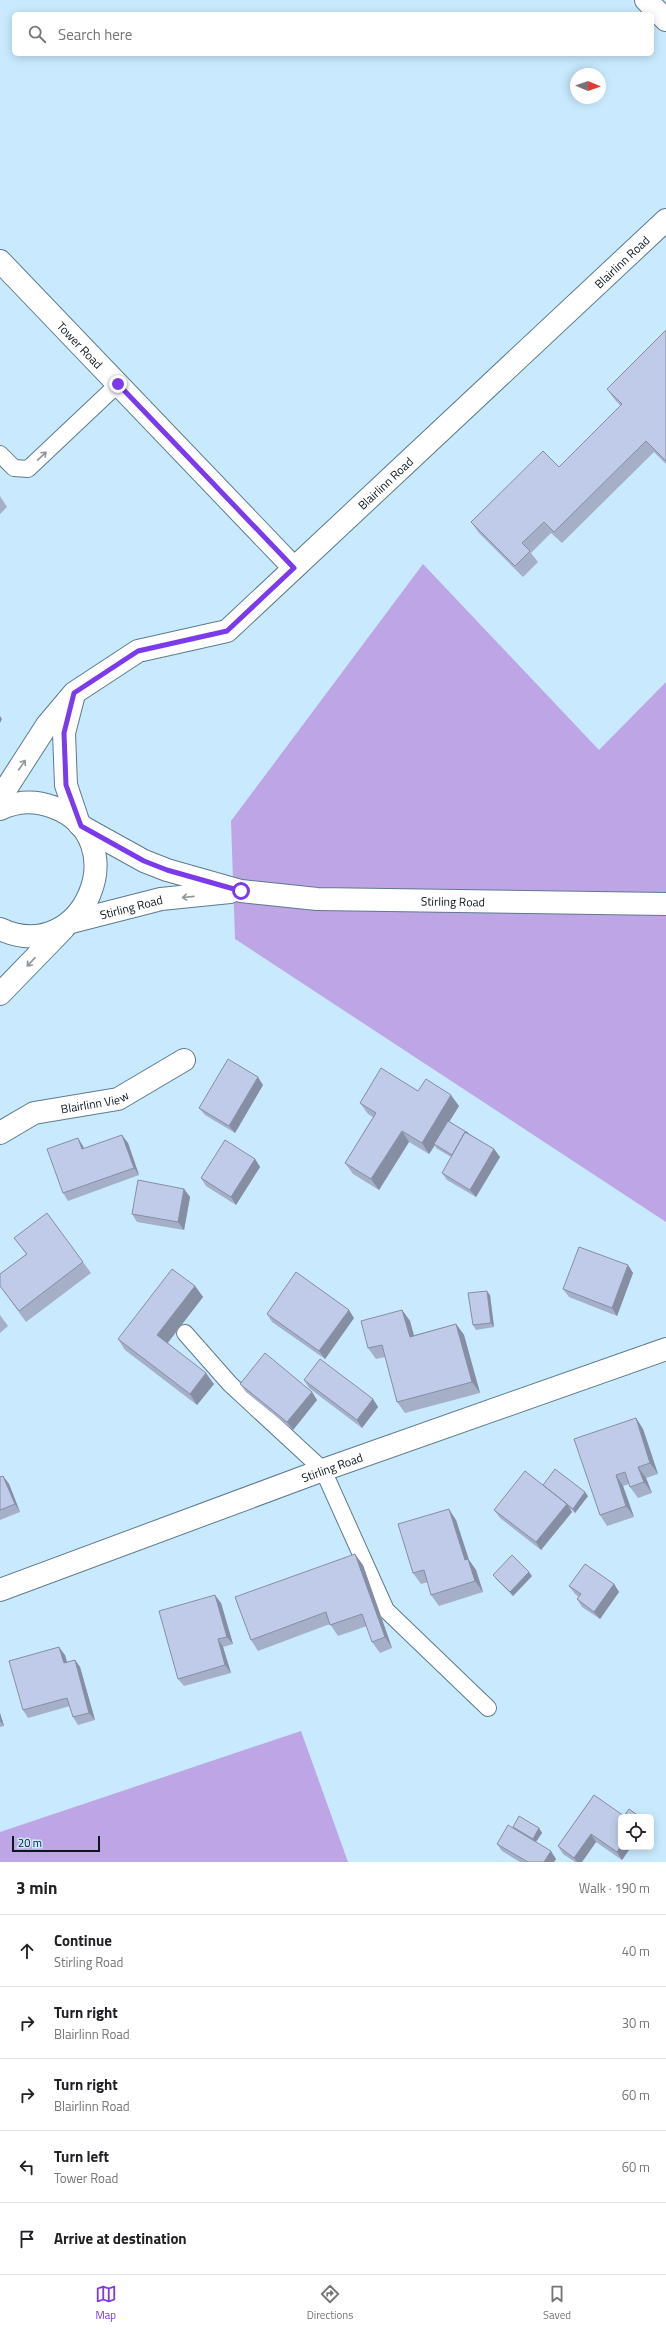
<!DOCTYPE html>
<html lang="en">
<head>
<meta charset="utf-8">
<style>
  body { margin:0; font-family:"Titillium Web",sans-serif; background:#f6f6f6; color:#202124 }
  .controls { position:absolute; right:12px; bottom:12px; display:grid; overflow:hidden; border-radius:6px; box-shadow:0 2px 10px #0003 }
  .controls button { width:36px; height:36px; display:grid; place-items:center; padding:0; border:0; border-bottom:1px solid #e0e0e0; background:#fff; color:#202124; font:20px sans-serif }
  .compass { position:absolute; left:570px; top:68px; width:36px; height:36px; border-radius:50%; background:#fff; box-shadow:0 2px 10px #0003; rotate:92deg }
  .scale { position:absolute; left:12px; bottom:10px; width:88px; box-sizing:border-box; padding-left:4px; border:2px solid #0b161d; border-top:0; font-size:11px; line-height:14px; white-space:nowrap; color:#0b161d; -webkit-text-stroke:3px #c9eafe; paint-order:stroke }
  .stop { position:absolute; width:12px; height:12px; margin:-9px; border:3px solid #7c3aed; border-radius:50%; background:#fff }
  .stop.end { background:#7c3aed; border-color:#fff; box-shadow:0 1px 4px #0008 }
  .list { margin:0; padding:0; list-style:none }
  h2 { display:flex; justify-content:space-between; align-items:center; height:52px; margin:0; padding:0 16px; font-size:17px }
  h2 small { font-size:13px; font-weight:400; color:#757577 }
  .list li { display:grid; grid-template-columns:26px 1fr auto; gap:12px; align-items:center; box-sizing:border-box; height:72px; padding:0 16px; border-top:1px solid #e0e0e0 }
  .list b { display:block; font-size:15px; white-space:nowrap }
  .list p { margin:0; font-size:13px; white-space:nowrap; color:#757577 }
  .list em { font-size:13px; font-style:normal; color:#757577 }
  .icon { flex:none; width:22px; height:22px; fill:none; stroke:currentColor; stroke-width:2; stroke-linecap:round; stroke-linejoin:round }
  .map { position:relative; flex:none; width:666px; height:1862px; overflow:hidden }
  .search { position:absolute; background:#fff; box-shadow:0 2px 10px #0003; left:12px; right:12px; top:12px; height:44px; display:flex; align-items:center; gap:10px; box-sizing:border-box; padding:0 14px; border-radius:6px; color:#757577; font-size:15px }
  .sheet { height:412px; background:#fff }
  nav { display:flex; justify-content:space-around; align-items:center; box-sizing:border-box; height:56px; border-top:1px solid #e0e0e0; background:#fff; font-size:11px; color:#757577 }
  nav a { display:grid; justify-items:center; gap:2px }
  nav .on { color:#7c3aed }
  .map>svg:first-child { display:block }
  .green { fill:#bea5e5 }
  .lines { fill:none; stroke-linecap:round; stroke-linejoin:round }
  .service-casing { stroke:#5d7a8d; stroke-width:18 }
  .minor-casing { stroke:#5d7a8d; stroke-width:24 }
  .secondary-casing { stroke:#5d7a8d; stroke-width:24 }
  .service { stroke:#fff; stroke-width:16 }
  .minor { stroke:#fff; stroke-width:22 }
  .secondary { stroke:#fff; stroke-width:22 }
  .wall { fill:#a5afc8 }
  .shaded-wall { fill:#868ea3 }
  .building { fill:#c0cbe9; stroke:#868ea3 }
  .oneway { stroke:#919699 }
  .route { stroke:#7c3aed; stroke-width:5 }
  .labels { text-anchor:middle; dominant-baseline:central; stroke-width:3; stroke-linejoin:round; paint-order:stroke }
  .street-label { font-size:12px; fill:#0b161d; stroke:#c9eafe }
</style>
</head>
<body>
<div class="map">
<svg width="666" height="1862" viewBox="0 0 666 1862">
  <rect width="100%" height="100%" fill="#c9eafe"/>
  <!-- green -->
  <path class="green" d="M423 564 599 750 666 682V1222L235 939 231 821Z
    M301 1731 348 1862H0V1832Z"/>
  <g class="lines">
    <defs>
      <path id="service" d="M0 454 14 468 28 469 118 384
        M185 1333 230 1384 323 1470 386 1610 488 1708"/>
      <g id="minor">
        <path d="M646 0 666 20"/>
        <path id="s1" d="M0 261 294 568"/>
        <path d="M73 698 64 733 66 785 79 824"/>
        <path id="s2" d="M0 798 47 725 74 693 138 651 227 631 666 220"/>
        <path id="s3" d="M0 1133 34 1113 118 1099 184 1060"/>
        <path id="s4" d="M0 1590 323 1470 666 1349"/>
      </g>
      <g id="secondary">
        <path d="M0 809C18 801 34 800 53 807 137 838 84 968 0 929"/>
        <path id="s5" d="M81 826 144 861 167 870 241 891 317 899 666 904"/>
        <path id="s6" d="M71 922 161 899 230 892"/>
        <path d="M0 994 64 928"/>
      </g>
    </defs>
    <!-- service casing -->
    <use href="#service" class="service-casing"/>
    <!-- minor casing -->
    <use href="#minor" class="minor-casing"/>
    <!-- secondary casing -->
    <use href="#secondary" class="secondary-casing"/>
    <!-- service -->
    <use href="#service" class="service"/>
    <!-- minor -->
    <use href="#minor" class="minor"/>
    <!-- secondary -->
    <use href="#secondary" class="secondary"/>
  </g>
  <!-- wall -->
  <path class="wall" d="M666 330V464L654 452 562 543 551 533 531 553 538 562 523 577 479 533 471 522 559 467 621 406 615 400 607 389Z
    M0 496 7 507 0 514Z
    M263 1085 235 1133 205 1115 199 1108Z
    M418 1091 459 1106 449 1121 494 1149 500 1157 476 1197 447 1180 442 1173 451 1157 436 1148 435 1145 429 1154 409 1142 379 1190 353 1174 345 1163 373 1117 368 1114 360 1103Z
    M78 1138 84 1149 128 1143 139 1175 68 1201 63 1193Z
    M255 1159 260 1167 236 1205 206 1186 201 1178Z
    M184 1189 190 1197 184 1230 137 1222 132 1214Z
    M14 1238 83 1262 91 1273 26 1322 0 1286V1274L26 1254Z
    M628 1265 633 1273 617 1316 569 1297 563 1289Z
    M195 1286 203 1297 168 1343 214 1384 197 1405 125 1350 118 1339Z
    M490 1295 494 1327 476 1330 473 1325Z
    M402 1310 410 1321 414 1335 456 1324 464 1335 480 1393 405 1413 397 1402 385 1357 376 1359 368 1348Z
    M267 1314 354 1318 325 1359 272 1322Z
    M0 1315 8 1326 0 1333Z
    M304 1380 373 1399 378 1407 362 1428 309 1388Z
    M240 1384 312 1392 317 1400 293 1430 246 1392Z
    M636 1418 643 1429 658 1474 646 1478 652 1493 638 1498 630 1487 629 1484 623 1486 634 1517 607 1526 600 1515Z
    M3 1476 9 1484 20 1512 0 1520V1477Z
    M588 1496 575 1513 570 1508 572 1512 541 1550 500 1518 494 1510Z
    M456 1520 469 1560 476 1570 483 1592 439 1606 431 1595 428 1582 421 1584 413 1573Z
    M363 1565 392 1648 380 1653 372 1642 367 1626 338 1636 330 1624 258 1651 251 1640Z
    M493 1575 532 1576 513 1596 496 1579Z
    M614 1584 619 1592 600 1619 582 1607 577 1599 579 1597 575 1594 569 1586Z
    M221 1603 233 1644 223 1647 231 1673 184 1686 178 1679Z
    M65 1655 67 1662 75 1660 80 1667 95 1720 78 1725 73 1717 70 1706 28 1718 23 1710Z
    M0 1713 4 1726 0 1727Z
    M594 1795 621 1847H631L622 1860 596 1842 582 1862H575L563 1854 558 1846Z
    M513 1827 539 1828 542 1833 536 1842 556 1859 554 1862H520L502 1851 497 1844 514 1829Z"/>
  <!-- shaded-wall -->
  <path class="shaded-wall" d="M0 716 2 719 0 723Z
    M258 1077 263 1085 235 1133 229 1126Z
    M451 1095 459 1106 435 1145 434 1144 435 1145 429 1154 422 1143Z
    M402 1131 409 1142 379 1190 371 1179Z
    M122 1135 128 1143 139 1175 134 1168Z
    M78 1138 83 1146 87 1157 82 1149Z
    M494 1149 500 1157 476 1197 470 1190Z
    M255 1159 260 1167 236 1205 231 1197Z
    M184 1189 190 1197 184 1230 178 1222Z
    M628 1265 633 1273 617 1316 612 1308Z
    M195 1286 203 1297 165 1346 157 1335Z
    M487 1291 490 1295 494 1327 491 1323Z
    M349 1310 354 1318 325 1359 319 1351Z
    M402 1310 410 1321 417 1348 410 1337Z
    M456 1324 464 1335 480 1393 472 1382Z
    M206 1373 214 1384 197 1405 190 1394Z
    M312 1392 317 1400 293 1430 287 1422Z
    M373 1399 378 1407 362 1428 357 1420Z
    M636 1418 643 1429 658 1474 650 1463Z
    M638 1467 646 1478 652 1493 644 1482Z
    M616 1475 623 1486 634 1517 626 1506Z
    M3 1476 9 1484 20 1512 15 1504Z
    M585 1492 588 1496 575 1513 573 1509Z
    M567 1504 572 1512 541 1550 536 1542Z
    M449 1509 456 1520 469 1560 476 1570 483 1592 475 1581 465 1560Z
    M355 1554 363 1565 392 1648 385 1637Z
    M529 1572 532 1576 513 1596 510 1592Z
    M614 1584 619 1592 600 1619 594 1612Z
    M215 1595 221 1603 233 1644 227 1637Z
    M218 1639 223 1647 231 1673 225 1665Z
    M59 1647 65 1655 69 1670 64 1663Z
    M75 1660 80 1667 95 1720 89 1713Z
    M0 1713 4 1726 0 1721Z
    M539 1828 542 1833 535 1843 533 1839Z
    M591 1834 596 1842 582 1862H577L574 1858Z
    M621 1846V1847H631L622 1860 617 1852Z
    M551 1851 556 1859 554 1862H544Z"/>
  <!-- building -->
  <path class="building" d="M666 330V461L646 441 554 532 544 522 522 543 530 551 515 566 471 522 543 451 559 467 622 404 607 389Z
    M228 1059 258 1077 229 1126 199 1108Z
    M381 1068 418 1091 426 1079 451 1095 422 1143 402 1131 371 1179 345 1163 376 1113 360 1103Z
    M448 1121 468 1133H467L465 1132 452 1155 434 1144Z
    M465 1132 494 1149 470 1190 442 1173Z
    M122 1135 134 1168 63 1193 47 1149 78 1138 82 1149Z
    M225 1140 255 1159 231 1197 201 1178Z
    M138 1180 184 1189 178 1222 132 1214Z
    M47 1213 83 1262 19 1311 0 1286V1274L27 1254 14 1238Z
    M579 1247 628 1265 612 1308 563 1289Z
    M172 1269 195 1286 157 1335 206 1373 190 1394 118 1339Z
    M296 1272 349 1310 319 1351 267 1314Z
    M487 1291 491 1323 473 1325 468 1293Z
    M402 1310 410 1337 456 1324 472 1382 397 1402 382 1345 368 1348 361 1321Z
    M265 1353 312 1392 287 1422 240 1384Z
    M320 1359 373 1399 357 1420 304 1380Z
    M636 1418 650 1463 638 1467 644 1482 630 1487 625 1472 616 1475 626 1506 600 1515 574 1439Z
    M555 1469 585 1492 573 1509 543 1485Z
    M525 1471 567 1504 536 1542 494 1510Z
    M3 1476 15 1504 0 1510V1477Z
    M449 1509 465 1560 468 1559 475 1581 431 1595 424 1570 413 1573 398 1524Z
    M355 1554 385 1637 372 1642 362 1614 330 1625 326 1612 251 1640 235 1597Z
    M512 1555 529 1572 510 1592 493 1575Z
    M585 1564 614 1584 594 1612 577 1599 581 1594 569 1586Z
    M215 1595 227 1637 218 1639 225 1665 178 1679 159 1611Z
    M59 1647 64 1663 75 1660 89 1713 73 1717 67 1698 23 1710 9 1661Z
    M594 1795 624 1816 629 1809 640 1817H621V1846L617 1852 591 1834 574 1858 558 1846Z
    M519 1816 539 1828 533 1839 513 1827Z
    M508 1825 551 1851 544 1862H528L497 1844Z"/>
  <!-- one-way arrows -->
  <defs><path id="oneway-shaft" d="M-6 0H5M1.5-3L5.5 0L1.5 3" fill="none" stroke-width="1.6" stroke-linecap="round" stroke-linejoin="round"/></defs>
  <g class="oneway">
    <use href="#oneway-shaft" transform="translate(42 456) rotate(-43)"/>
    <use href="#oneway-shaft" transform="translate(22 765) rotate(-56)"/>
    <use href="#oneway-shaft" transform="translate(188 897) rotate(174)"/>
    <use href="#oneway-shaft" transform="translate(31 962) rotate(133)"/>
  </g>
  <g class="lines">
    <!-- route -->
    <path class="route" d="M118 384 294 568 227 631 138 651 74 693 64 733 66 785 81 826 144 861 167 870 241 891"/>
  </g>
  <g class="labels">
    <!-- street labels -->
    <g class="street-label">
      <text stroke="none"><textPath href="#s2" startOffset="837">Blairlinn Road</textPath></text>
      <text stroke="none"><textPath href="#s1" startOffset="116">Tower Road</textPath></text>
      <text stroke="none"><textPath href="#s2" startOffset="513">Blairlinn Road</textPath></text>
      <text stroke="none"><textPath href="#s5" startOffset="386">Stirling Road</textPath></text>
      <text stroke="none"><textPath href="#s6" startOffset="62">Stirling Road</textPath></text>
      <text stroke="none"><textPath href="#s3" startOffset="101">Blairlinn View</textPath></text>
      <text stroke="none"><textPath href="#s4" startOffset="354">Stirling Road</textPath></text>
    </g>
  </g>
</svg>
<div class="controls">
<button><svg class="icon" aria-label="locate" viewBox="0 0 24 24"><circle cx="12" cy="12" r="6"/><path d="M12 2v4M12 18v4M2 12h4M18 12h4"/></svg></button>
</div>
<svg class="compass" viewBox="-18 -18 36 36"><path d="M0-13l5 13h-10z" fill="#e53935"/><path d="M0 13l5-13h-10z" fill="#757577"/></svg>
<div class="scale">20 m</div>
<div class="stop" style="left:241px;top:891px"></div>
<div class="stop end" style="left:118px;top:384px"></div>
<div class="search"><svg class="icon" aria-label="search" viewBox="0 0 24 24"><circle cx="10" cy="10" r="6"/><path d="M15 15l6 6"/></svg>Search here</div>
</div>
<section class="sheet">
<h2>3 min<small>Walk · 190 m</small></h2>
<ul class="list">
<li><svg class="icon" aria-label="ahead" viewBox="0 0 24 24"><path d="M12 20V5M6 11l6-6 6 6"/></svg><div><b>Continue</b><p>Stirling Road</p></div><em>40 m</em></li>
<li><svg class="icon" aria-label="right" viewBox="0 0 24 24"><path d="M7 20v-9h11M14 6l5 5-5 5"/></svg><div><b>Turn right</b><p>Blairlinn Road</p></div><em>30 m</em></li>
<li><svg class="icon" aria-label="right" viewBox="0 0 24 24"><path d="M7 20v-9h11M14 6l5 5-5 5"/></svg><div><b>Turn right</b><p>Blairlinn Road</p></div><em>60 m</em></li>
<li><svg class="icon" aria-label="left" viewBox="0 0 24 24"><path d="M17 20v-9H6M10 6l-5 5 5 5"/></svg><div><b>Turn left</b><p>Tower Road</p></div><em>60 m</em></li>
<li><svg class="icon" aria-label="arrive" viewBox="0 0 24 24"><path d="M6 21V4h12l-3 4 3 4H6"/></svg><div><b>Arrive at destination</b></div></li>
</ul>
</section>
<nav>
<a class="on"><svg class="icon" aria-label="map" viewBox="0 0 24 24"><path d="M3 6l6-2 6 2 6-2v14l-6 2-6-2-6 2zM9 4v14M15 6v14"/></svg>Map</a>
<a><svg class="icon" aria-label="directions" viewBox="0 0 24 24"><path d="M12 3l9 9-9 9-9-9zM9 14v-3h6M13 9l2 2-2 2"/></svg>Directions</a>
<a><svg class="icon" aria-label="saved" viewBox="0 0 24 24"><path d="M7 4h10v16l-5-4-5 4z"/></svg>Saved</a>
</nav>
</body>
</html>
